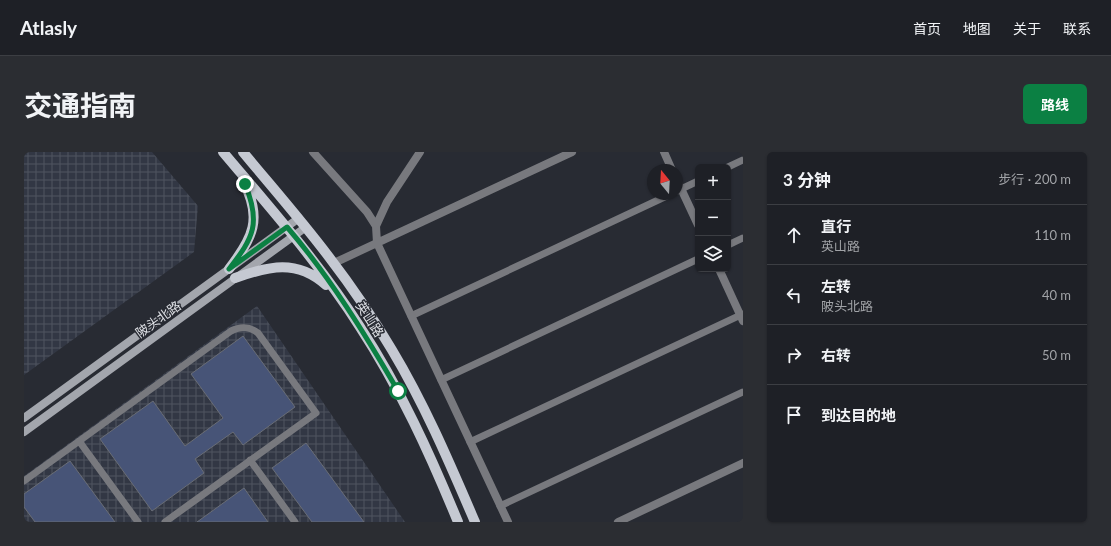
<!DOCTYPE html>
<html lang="zh">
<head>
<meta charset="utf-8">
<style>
  body { margin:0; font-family:Lato,"Noto Sans SC",sans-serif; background:#2b2d32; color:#f1f3f6 }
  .controls { position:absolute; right:12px; top:12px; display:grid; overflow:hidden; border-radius:6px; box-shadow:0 1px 3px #0004 }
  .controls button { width:36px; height:36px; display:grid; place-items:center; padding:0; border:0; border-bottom:1px solid #3c3e43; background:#1e2026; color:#f1f3f6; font:20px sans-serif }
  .compass { position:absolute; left:623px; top:12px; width:36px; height:36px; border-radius:50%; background:#1e2026; box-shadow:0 1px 3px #0004; rotate:342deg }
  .stop { position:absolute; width:12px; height:12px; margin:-9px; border:3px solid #0b8043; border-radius:50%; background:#fff }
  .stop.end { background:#0b8043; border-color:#fff; box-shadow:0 1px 4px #0008 }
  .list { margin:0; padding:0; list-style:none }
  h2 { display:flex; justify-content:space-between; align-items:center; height:52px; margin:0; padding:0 16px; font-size:17px }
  h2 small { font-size:13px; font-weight:400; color:#a1a3a7 }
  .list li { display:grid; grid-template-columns:26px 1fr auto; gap:12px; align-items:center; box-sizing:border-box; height:60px; padding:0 16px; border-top:1px solid #3c3e43 }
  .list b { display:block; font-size:15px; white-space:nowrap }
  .list p { margin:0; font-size:13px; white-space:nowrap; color:#a1a3a7 }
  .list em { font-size:13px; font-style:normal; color:#a1a3a7 }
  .icon { flex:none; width:22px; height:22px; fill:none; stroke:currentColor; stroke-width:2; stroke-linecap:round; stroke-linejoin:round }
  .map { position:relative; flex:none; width:719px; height:370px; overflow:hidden; border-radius:6px }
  header { display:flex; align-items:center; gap:24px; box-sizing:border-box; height:56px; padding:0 20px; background:#1e2026; border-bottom:1px solid #3c3e43 }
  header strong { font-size:19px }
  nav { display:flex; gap:22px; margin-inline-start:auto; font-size:14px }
  .intro { display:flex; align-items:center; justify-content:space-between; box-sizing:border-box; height:96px; padding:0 24px }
  h1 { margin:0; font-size:28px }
  .button { padding:10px 18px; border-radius:6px; background:#0b8043; color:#fff; font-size:14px; font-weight:700 }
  main { display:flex; gap:24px; padding:0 24px }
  aside { flex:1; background:#1e2026; border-radius:6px; box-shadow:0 1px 3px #0004 }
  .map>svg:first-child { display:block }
  .industrial { fill:url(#industrial-grid) }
  .building { fill:#475477; stroke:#696d76 }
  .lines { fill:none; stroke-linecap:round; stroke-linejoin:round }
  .service { stroke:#78797e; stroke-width:7 }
  .minor { stroke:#78797e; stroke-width:8 }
  .secondary { stroke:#a3a6ad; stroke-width:8 }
  .primary { stroke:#c5c9d2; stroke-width:10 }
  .route { stroke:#0b8043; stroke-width:5 }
  .labels { text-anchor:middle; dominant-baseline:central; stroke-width:3; stroke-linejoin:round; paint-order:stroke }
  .street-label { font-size:13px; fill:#e0e2e7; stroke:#282b33 }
</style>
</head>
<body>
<header>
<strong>Atlasly</strong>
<nav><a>首页</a><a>地图</a><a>关于</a><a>联系</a></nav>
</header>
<div class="intro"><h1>交通指南</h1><a class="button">路线</a></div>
<main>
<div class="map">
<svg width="719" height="370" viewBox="0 0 719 370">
  <defs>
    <pattern id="industrial-grid" width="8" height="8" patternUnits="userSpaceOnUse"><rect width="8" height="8" fill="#323744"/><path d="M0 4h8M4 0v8" fill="none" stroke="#4f545f"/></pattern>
  </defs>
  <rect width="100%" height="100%" fill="#282b33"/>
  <!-- industrial -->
  <path class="industrial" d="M0 0H128L174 54 170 100 0 223Z
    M233 154 381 370H0V324Z"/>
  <!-- building -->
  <path class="building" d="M219 184 271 255 219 293 209 280 171 307 180 321 128 359 76 287 129 249 161 294 199 266 167 222Z
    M282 291 340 370H288L248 316Z
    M46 309 91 370H11L0 355V342Z
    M220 336 244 370H173Z"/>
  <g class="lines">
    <!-- service -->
    <path class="service" d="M704 15 719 8
      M653 39 674 29
      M704 93 719 86
      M387 164 647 42
      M417 228 674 107
      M55 289 114 370
      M446 290 719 162
      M226 308 271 370
      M0 329 207 179C217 174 225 174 234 181L292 261 141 370
      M476 354 719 240"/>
    <!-- minor -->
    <path class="minor" d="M289 0 343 60 352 74
      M396 0 363 50 352 74 353 91 484 370
      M640 0 648 18
      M653 28 674 73
      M310 111 548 0
      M695 117 719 169
      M594 370 719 311"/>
    <!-- secondary -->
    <path class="secondary" d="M0 266 275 66
      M0 280 282 75"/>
    <!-- primary -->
    <path class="primary" d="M199 0C247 57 296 112 336 175 376 236 406 302 434 370
      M219 0C248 35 278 69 305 105 328 135 349 166 368 198 401 253 426 312 451 370
      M205 117C229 86 239 66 219 29
      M211 126C245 114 273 107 302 133"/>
  </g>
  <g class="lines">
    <!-- route -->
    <path class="route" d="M221 32C237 71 230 85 205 117L263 75C306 125 341 182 374 239"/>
  </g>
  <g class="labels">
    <!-- street labels -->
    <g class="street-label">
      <text transform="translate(134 167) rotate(-36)">陂头北路</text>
      <text transform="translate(346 167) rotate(57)">英山路</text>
    </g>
  </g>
</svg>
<div class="controls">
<button>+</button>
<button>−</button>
<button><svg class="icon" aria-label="layers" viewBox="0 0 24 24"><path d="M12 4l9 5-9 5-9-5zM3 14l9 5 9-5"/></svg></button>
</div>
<svg class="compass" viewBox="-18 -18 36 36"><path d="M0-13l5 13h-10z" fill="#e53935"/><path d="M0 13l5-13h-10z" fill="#a1a3a7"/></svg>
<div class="stop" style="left:374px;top:239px"></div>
<div class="stop end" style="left:221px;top:32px"></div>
</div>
<aside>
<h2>3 分钟<small>步行 · 200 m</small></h2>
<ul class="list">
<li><svg class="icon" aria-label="ahead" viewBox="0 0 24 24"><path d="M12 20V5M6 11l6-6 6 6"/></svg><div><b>直行</b><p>英山路</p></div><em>110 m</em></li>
<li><svg class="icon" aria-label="left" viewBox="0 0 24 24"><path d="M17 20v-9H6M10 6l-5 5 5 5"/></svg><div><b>左转</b><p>陂头北路</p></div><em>40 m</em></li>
<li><svg class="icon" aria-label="right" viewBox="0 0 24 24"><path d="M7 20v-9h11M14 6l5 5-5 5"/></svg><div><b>右转</b></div><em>50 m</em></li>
<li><svg class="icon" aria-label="arrive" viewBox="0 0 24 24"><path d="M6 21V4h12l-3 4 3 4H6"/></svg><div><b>到达目的地</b></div></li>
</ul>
</aside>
</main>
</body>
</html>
